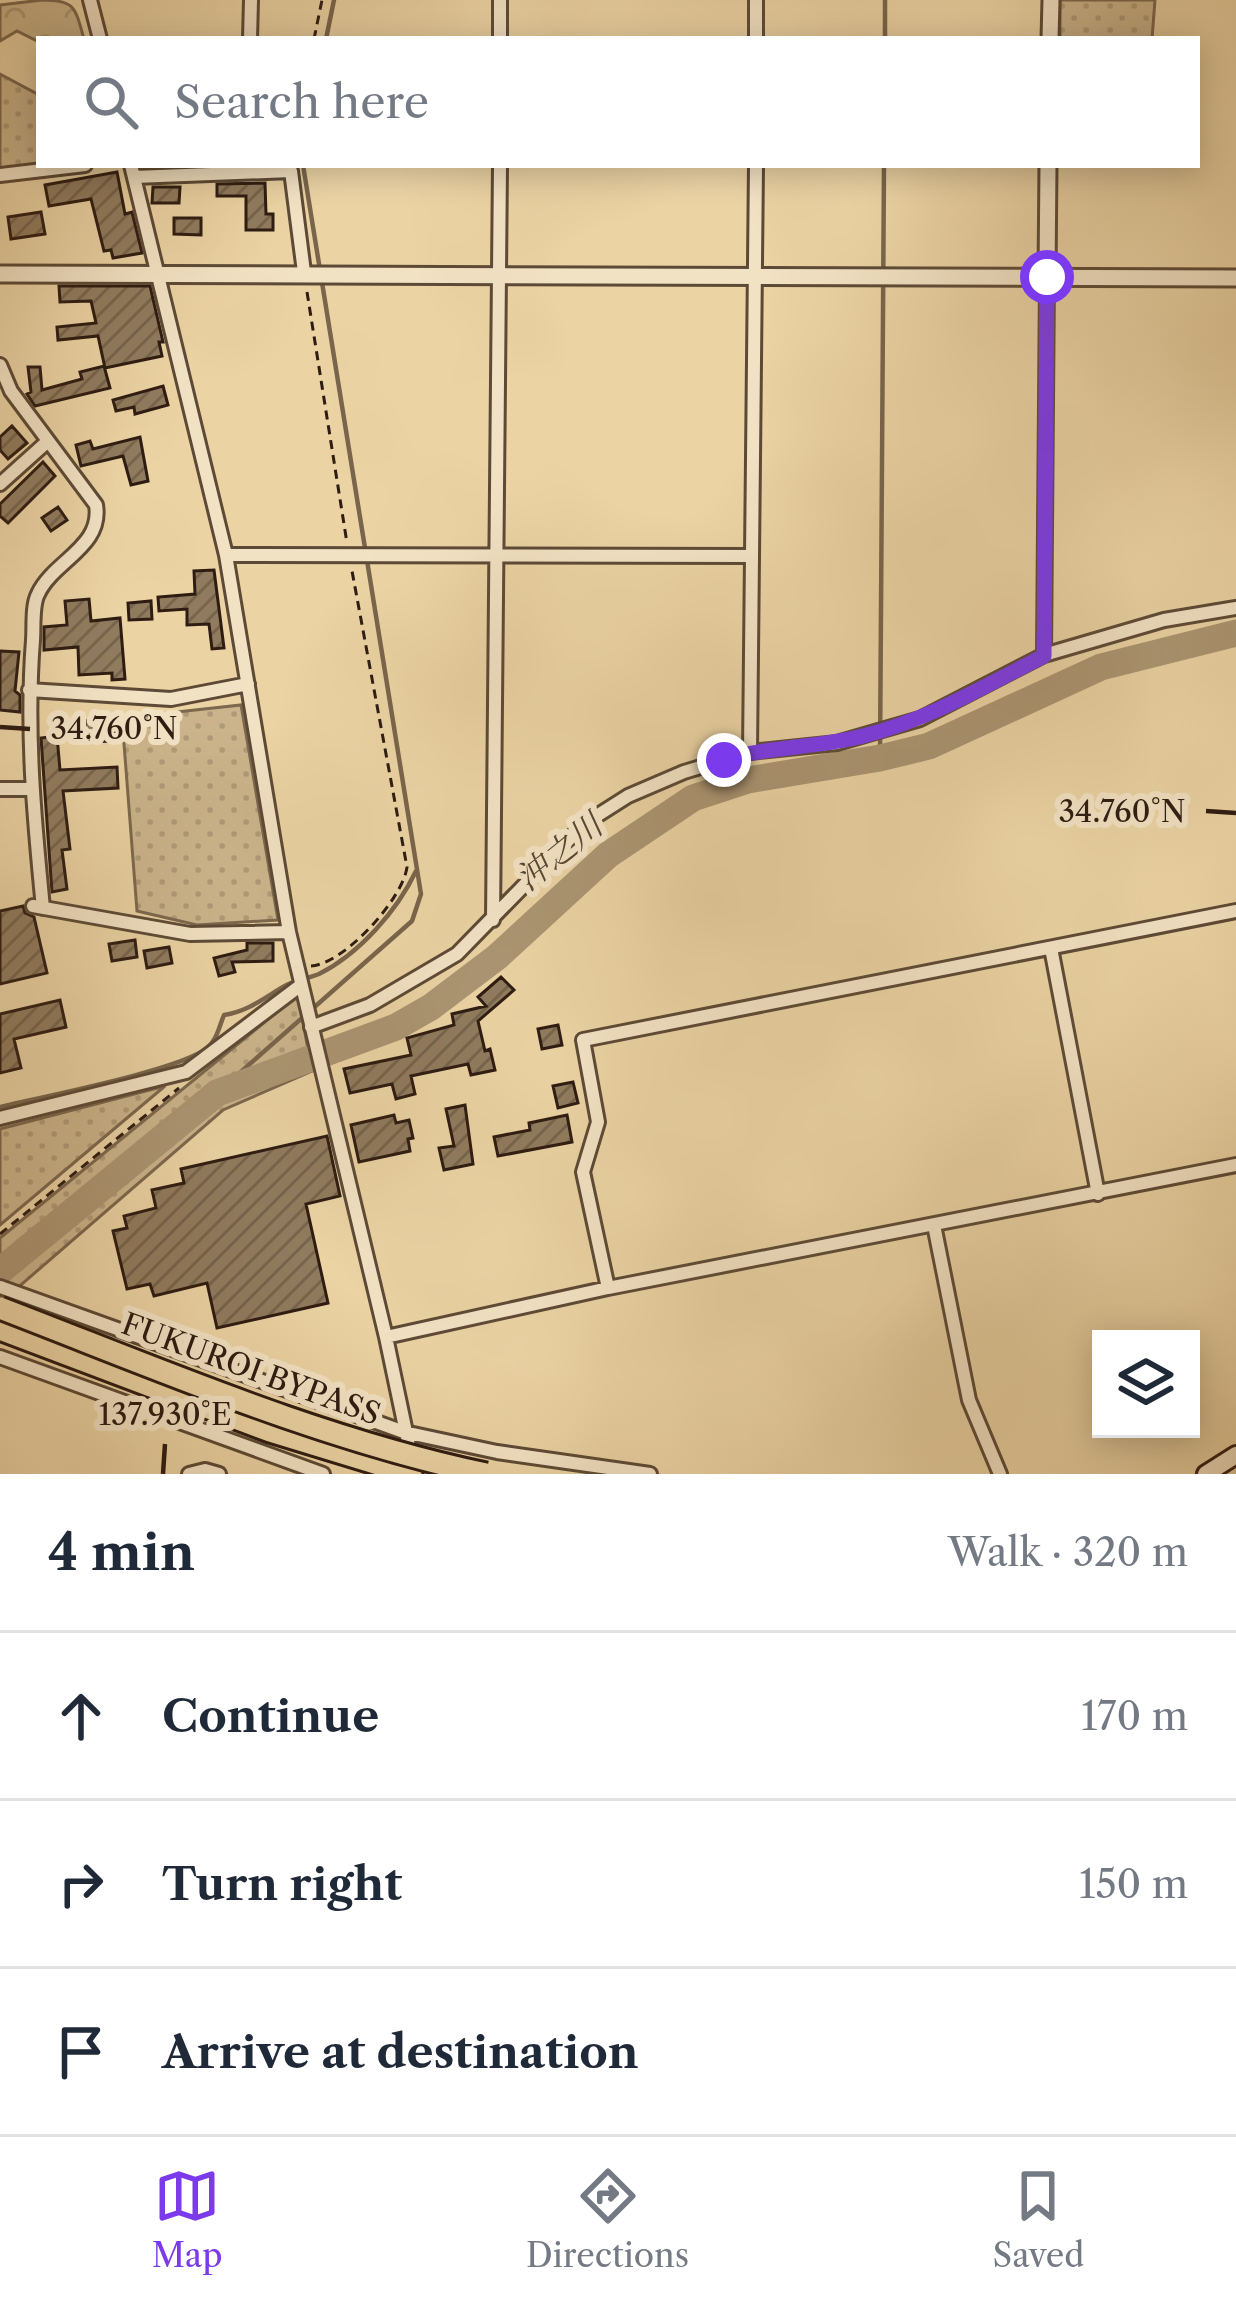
<!DOCTYPE html>
<html lang="en">
<head>
<meta charset="utf-8">
<style>
  body { margin:0; font-family:"Libre Caslon Text","Noto Serif JP",serif; background:#f2f2f3; color:#1f2937 }
  .controls { position:absolute; right:36px; bottom:36px; display:grid; overflow:hidden; border-radius:0px; box-shadow:0 6px 30px #0003 }
  .controls button { width:108px; height:108px; display:grid; place-items:center; padding:0; border:0; border-bottom:3px solid #e0e1e3; background:#fff; color:#1f2937; font:60px sans-serif }
  .stop { position:absolute; width:36px; height:36px; margin:-27px; border:9px solid #7c3aed; border-radius:50%; background:#fff }
  .stop.end { background:#7c3aed; border-color:#fff; box-shadow:0 3px 12px #0008 }
  .list { margin:0; padding:0; list-style:none }
  h2 { display:flex; justify-content:space-between; align-items:center; height:156px; margin:0; padding:0 48px; font-size:51px }
  h2 small { font-size:39px; font-weight:400; color:#747a83 }
  .list li { display:grid; grid-template-columns:78px 1fr auto; gap:36px; align-items:center; box-sizing:border-box; height:168px; padding:0 48px; border-top:3px solid #e0e1e3 }
  .list b { display:block; font-size:45px; white-space:nowrap }
  .list em { font-size:39px; font-style:normal; color:#747a83 }
  .icon { flex:none; width:66px; height:66px; fill:none; stroke:currentColor; stroke-width:2; stroke-linecap:round; stroke-linejoin:round }
  .map { position:relative; flex:none; width:1236px; height:1474px; overflow:hidden }
  .search { position:absolute; background:#fff; box-shadow:0 6px 30px #0003; left:36px; right:36px; top:36px; height:132px; display:flex; align-items:center; gap:30px; box-sizing:border-box; padding:0 42px; border-radius:0px; color:#747a83; font-size:45px }
  .sheet { height:660px; background:#fff }
  nav { display:flex; justify-content:space-around; align-items:center; box-sizing:border-box; height:168px; border-top:3px solid #e0e1e3; background:#fff; font-size:33px; color:#747a83 }
  nav a { display:grid; justify-items:center; gap:6px }
  nav .on { color:#7c3aed }
  .map>svg:first-child { display:block }
  .grass { fill:url(#grass-dots); stroke:#7c684e; stroke-width:3 }
  .forest { fill:url(#forest-crowns); stroke:#7c684e; stroke-width:3 }
  .lines { fill:none; stroke-linecap:round; stroke-linejoin:round }
  .stream { stroke:#79654c; stroke-width:4.5 }
  .river { stroke:#ab9572; stroke-width:27 }
  .building { fill:url(#building-hatch); stroke:#2e1c12; stroke-width:3 }
  .minor-casing { stroke:#5d4a36; stroke-width:18 }
  .tertiary-casing { stroke:#5d4a36; stroke-width:21 }
  .secondary-casing { stroke:#2e1c12; stroke-width:22 }
  .trunk-casing { stroke:#2e1c12; stroke-width:27 }
  .path { stroke:#2e1c12; stroke-width:3; stroke-dasharray:9 6; stroke-linecap:butt }
  .minor { stroke:#f2e2c4; stroke-width:12 }
  .tertiary { stroke:#f2e2c4; stroke-width:15 }
  .secondary { stroke:#f2e2c4; stroke-width:16 }
  .trunk { stroke:#ebd3a4; stroke-width:21 }
  .trunk-bridge-casing { stroke:#2e1c12; stroke-width:27; stroke-linecap:butt }
  .trunk-bridge { stroke:#ebd3a4; stroke-width:21 }
  .route { stroke:#7c3aed; stroke-width:15 }
  .ticks { fill:none; stroke:#2e1c12; stroke-width:4.5 }
  .labels { text-anchor:middle; dominant-baseline:central; stroke-width:12; stroke-linejoin:round; paint-order:stroke }
  .street-label { font-size:30px; fill:#2e1c12; stroke:#f2e2c4 }
  .water-label { font-size:33px; font-style:italic; fill:#5a4634; stroke:#f2e2c4 }
  .ticks-label { font-size:30px; text-anchor:middle; fill:#2e1c12; stroke:#f2e2c4; stroke-width:12; stroke-linejoin:round; paint-order:stroke }
</style>
</head>
<body>
<div class="map">
<svg width="1236" height="1474" viewBox="0 0 1236 1474">
  <defs>
    <pattern id="grass-dots" width="8" height="8" patternUnits="userSpaceOnUse" patternTransform="scale(3)"><rect width="8" height="8" fill="#cbb48b"/><path d="M2 2h.1M6 6h.1" fill="none" stroke="#af9a77" stroke-width="1.8" stroke-linecap="round"/></pattern>
    <pattern id="forest-crowns" width="20" height="18" patternUnits="userSpaceOnUse" patternTransform="scale(3)"><rect width="20" height="18" fill="#cbb48b"/><path d="M2 6a3 3 0 1 1 6 0M12 15a3 3 0 1 1 6 0" fill="none" stroke="#af9a77"/></pattern>
    <pattern id="building-hatch" width="6" height="6" patternUnits="userSpaceOnUse" patternTransform="scale(3)"><rect width="6" height="6" fill="#907b5e"/><path d="M-1 1l2-2M0 6l6-6M5 7l2-2" fill="none" stroke="#76644c"/></pattern>
  </defs>
  <rect width="100%" height="100%" fill="#ebd3a4"/>
  <filter id="stains"><feTurbulence type="fractalNoise" baseFrequency=".00167" numOctaves="4"/><feColorMatrix values="0 0 0 0 .2 0 0 0 0 .09 0 0 0 0 .02 0 0 0 .5 -.17"/></filter>
  <radialGradient id="worn" r=".72"><stop offset=".6" stop-color="#630" stop-opacity="0"/><stop offset="1" stop-color="#630" stop-opacity=".3"/></radialGradient>
  <!-- grass -->
  <path class="grass" d="M1060 0H1155L1152 39H1060Z
    M0 74 39 95V165L0 174Z
    M241 705 278 920 197 925 137 911 122 718Z
    M298 995 312 1071 223 1110 0 1303V1238Z
    M165 1086 0 1225V1129Z"/>
  <!-- forest -->
  <path class="forest" d="M42 0C76 0 75 8 84 39L39 42 17 31 0 41V5Z"/>
  <g class="lines">
    <!-- stream -->
    <path class="stream" d="M326 39 334 0
      M885 39V0
      M880 758 884 165
      M217 1093 412 921 421 894 303 165
      M0 1107C41 1097 181 1070 207 1048 217 1040 219 1027 224 1015 248 1011 263 999 283 987 294 980 307 979 319 974 359 954 397 911 416 871"/>
    <!-- river -->
    <path class="river" d="M0 1271 217 1093 396 1027 431 1007 497 957 608 855 693 798 748 780 880 758 929 746 1101 667 1236 633"/>
  </g>
  <!-- building -->
  <path class="building" d="M117 172 125 214 132 212 142 253 113 258 111 250 104 251 91 199 49 206 45 185Z
    M265 183 266 214H273V230H246V196H217V184Z
    M153 187H180L179 203H152Z
    M41 212 45 234 11 239 8 217Z
    M174 218H201V235L174 234Z
    M59 286H150L163 342H159L162 356 105 368 98 336 58 340 57 327 96 323 91 301 60 302Z
    M104 366 110 388 35 406 27 394 31 392 28 367H40L42 390 82 379 80 372Z
    M163 386 168 405 135 414 134 407 116 411 113 400Z
    M12 426 27 443 8 459 0 450V437Z
    M140 437 148 481 131 485 123 456 81 466 76 445 90 441 93 449Z
    M43 462 55 476 8 523 0 516V504Z
    M58 507 67 520 51 531 42 518Z
    M214 570 224 648 212 649 209 624 187 625V609L159 611 158 597 195 594 194 571Z
    M89 599 91 621 120 618 125 679 112 680V673L79 675 78 647 44 650V627L67 625 65 601Z
    M151 601 152 619 129 620 128 603Z
    M0 651 19 652 15 691 20 695V712L0 710Z
    M114 720V741L86 742 85 721Z
    M57 736 60 770 117 767 118 788 63 791 70 849 62 850 67 889 52 892 41 738Z
    M23 906 25 913 34 917 47 973 0 984V911Z
    M135 940 137 957 112 961 109 944Z
    M247 943H273V961L232 962 235 972 219 976 214 958 247 950Z
    M169 947 172 963 147 968 144 951Z
    M501 977 514 990 478 1021 485 1051 490 1049 495 1070 471 1075 468 1064 411 1076 415 1094 396 1099 392 1084 350 1093 344 1069 411 1055 407 1038 454 1025 452 1014 486 1006 478 997Z
    M60 1000 66 1027 14 1039 21 1068 0 1073V1014Z
    M558 1025 562 1045 542 1049 538 1029Z
    M573 1082 578 1103 558 1108 553 1086Z
    M465 1105 473 1164 444 1170 439 1148 454 1146 446 1109Z
    M394 1115 396 1123 409 1120 413 1138 408 1139 410 1151 359 1162 351 1125Z
    M567 1115 572 1142 498 1156 494 1137 530 1130 529 1123Z
    M327 1136 340 1196 306 1204 328 1303 217 1328 207 1283 154 1296 150 1284 127 1289 113 1231 127 1228 124 1216 156 1208 152 1190 184 1183 181 1169Z"/>
  <g class="lines">
    <defs>
      <path id="minor" d="M90 0 100 39
        M250 39 251 0
        M500 39V0
        M756 39V0
        M131 165 226 555 289 932 386 1337 411 1456
        M0 175 85 165
        M134 177 291 171 304 272
        M0 365 11 391 96 505C103 547 53 561 38 594 32 605 34 627 33 640 26 730 34 817 43 908
        M0 484 48 441
        M226 555 752 556
        M1044 655 1047 277
        M29 690 171 699 248 684
        M750 752 756 165
        M0 789H31
        M33 906 190 934 289 932
        M493 920 500 165
        M1051 948 1098 1194
        M311 1027 370 1005 457 954 584 824 628 796 684 772 750 752 837 743 920 719 1044 655 1164 620 1236 608
        M0 1118 186 1072 301 985
        M934 1225 969 1400 1000 1474
        M0 1287 404 1432 497 1452 650 1474
        M608 1288 583 1172 598 1122 583 1040 1236 911
        M386 1337 608 1288 1236 1165
        M0 1357 323 1474
        M189 1474 205 1470 219 1474"/>
      <path id="tertiary" d="M1050 39 1051 0
        M0 274 1236 278
        M1047 277 1048 165"/>
      <path id="secondary" d="M1206 1474 1236 1455"/>
      <path id="trunk" d="M0 1329 270 1431 411 1474"/>
    </defs>
    <!-- minor casing -->
    <use href="#minor" class="minor-casing"/>
    <!-- tertiary casing -->
    <use href="#tertiary" class="tertiary-casing"/>
    <!-- secondary casing -->
    <use href="#secondary" class="secondary-casing"/>
    <!-- trunk casing -->
    <use href="#trunk" class="trunk-casing"/>
    <!-- path -->
    <path class="path" d="M314 39 322 0
      M307 292 347 543
      M311 966C344 964 403 899 407 867L352 571
      M0 1234 179 1088"/>
    <!-- minor -->
    <use href="#minor" class="minor"/>
    <!-- tertiary -->
    <use href="#tertiary" class="tertiary"/>
    <!-- secondary -->
    <use href="#secondary" class="secondary"/>
    <!-- trunk -->
    <use href="#trunk" class="trunk"/>
    <defs>
      <path id="trunk-bridge" d="M0 1308C159 1369 319 1439 486 1474"/>
    </defs>
    <!-- trunk-bridge casing -->
    <use href="#trunk-bridge" class="trunk-bridge-casing"/>
    <!-- trunk-bridge -->
    <use href="#trunk-bridge" class="trunk-bridge"/>
  </g>
  <g class="lines">
    <!-- route -->
    <path class="route" d="M724 760C769 746 817 748 863 736 928 720 985 686 1044 656L1047 277"/>
  </g>
  <!-- ticks -->
  <path class="ticks" d="M0 727 30 729M1206 811 1236 813M163 1474 165 1444"/>
  <g class="labels">
    <!-- street labels -->
    <g class="street-label">
      <text transform="translate(251 1369) rotate(20)">FUKUROI BYPASS</text>
    </g>
    <!-- water labels -->
    <g class="water-label">
      <text transform="translate(559 852) rotate(-39)">沖之川</text>
    </g>
  </g>
  <g class="ticks-label">
    <text x="114" y="739">34.760°N</text>
    <text x="1122" y="822">34.760°N</text>
    <text x="165" y="1425">137.930°E</text>
  </g>
  <rect width="100%" height="100%" filter="url(#stains)"/>
  <rect width="100%" height="100%" fill="url(#worn)"/>
</svg>
<div class="controls">
<button><svg class="icon" aria-label="layers" viewBox="0 0 24 24"><path d="M12 4l9 5-9 5-9-5zM3 14l9 5 9-5"/></svg></button>
</div>
<div class="stop" style="left:1047px;top:277px"></div>
<div class="stop end" style="left:724px;top:760px"></div>
<div class="search"><svg class="icon" aria-label="search" viewBox="0 0 24 24"><circle cx="10" cy="10" r="6"/><path d="M15 15l6 6"/></svg>Search here</div>
</div>
<section class="sheet">
<h2>4 min<small>Walk · 320 m</small></h2>
<ul class="list">
<li><svg class="icon" aria-label="ahead" viewBox="0 0 24 24"><path d="M12 20V5M6 11l6-6 6 6"/></svg><div><b>Continue</b></div><em>170 m</em></li>
<li><svg class="icon" aria-label="right" viewBox="0 0 24 24"><path d="M7 20v-9h11M14 6l5 5-5 5"/></svg><div><b>Turn right</b></div><em>150 m</em></li>
<li><svg class="icon" aria-label="arrive" viewBox="0 0 24 24"><path d="M6 21V4h12l-3 4 3 4H6"/></svg><div><b>Arrive at destination</b></div></li>
</ul>
</section>
<nav>
<a class="on"><svg class="icon" aria-label="map" viewBox="0 0 24 24"><path d="M3 6l6-2 6 2 6-2v14l-6 2-6-2-6 2zM9 4v14M15 6v14"/></svg>Map</a>
<a><svg class="icon" aria-label="directions" viewBox="0 0 24 24"><path d="M12 3l9 9-9 9-9-9zM9 14v-3h6M13 9l2 2-2 2"/></svg>Directions</a>
<a><svg class="icon" aria-label="saved" viewBox="0 0 24 24"><path d="M7 4h10v16l-5-4-5 4z"/></svg>Saved</a>
</nav>
</body>
</html>
